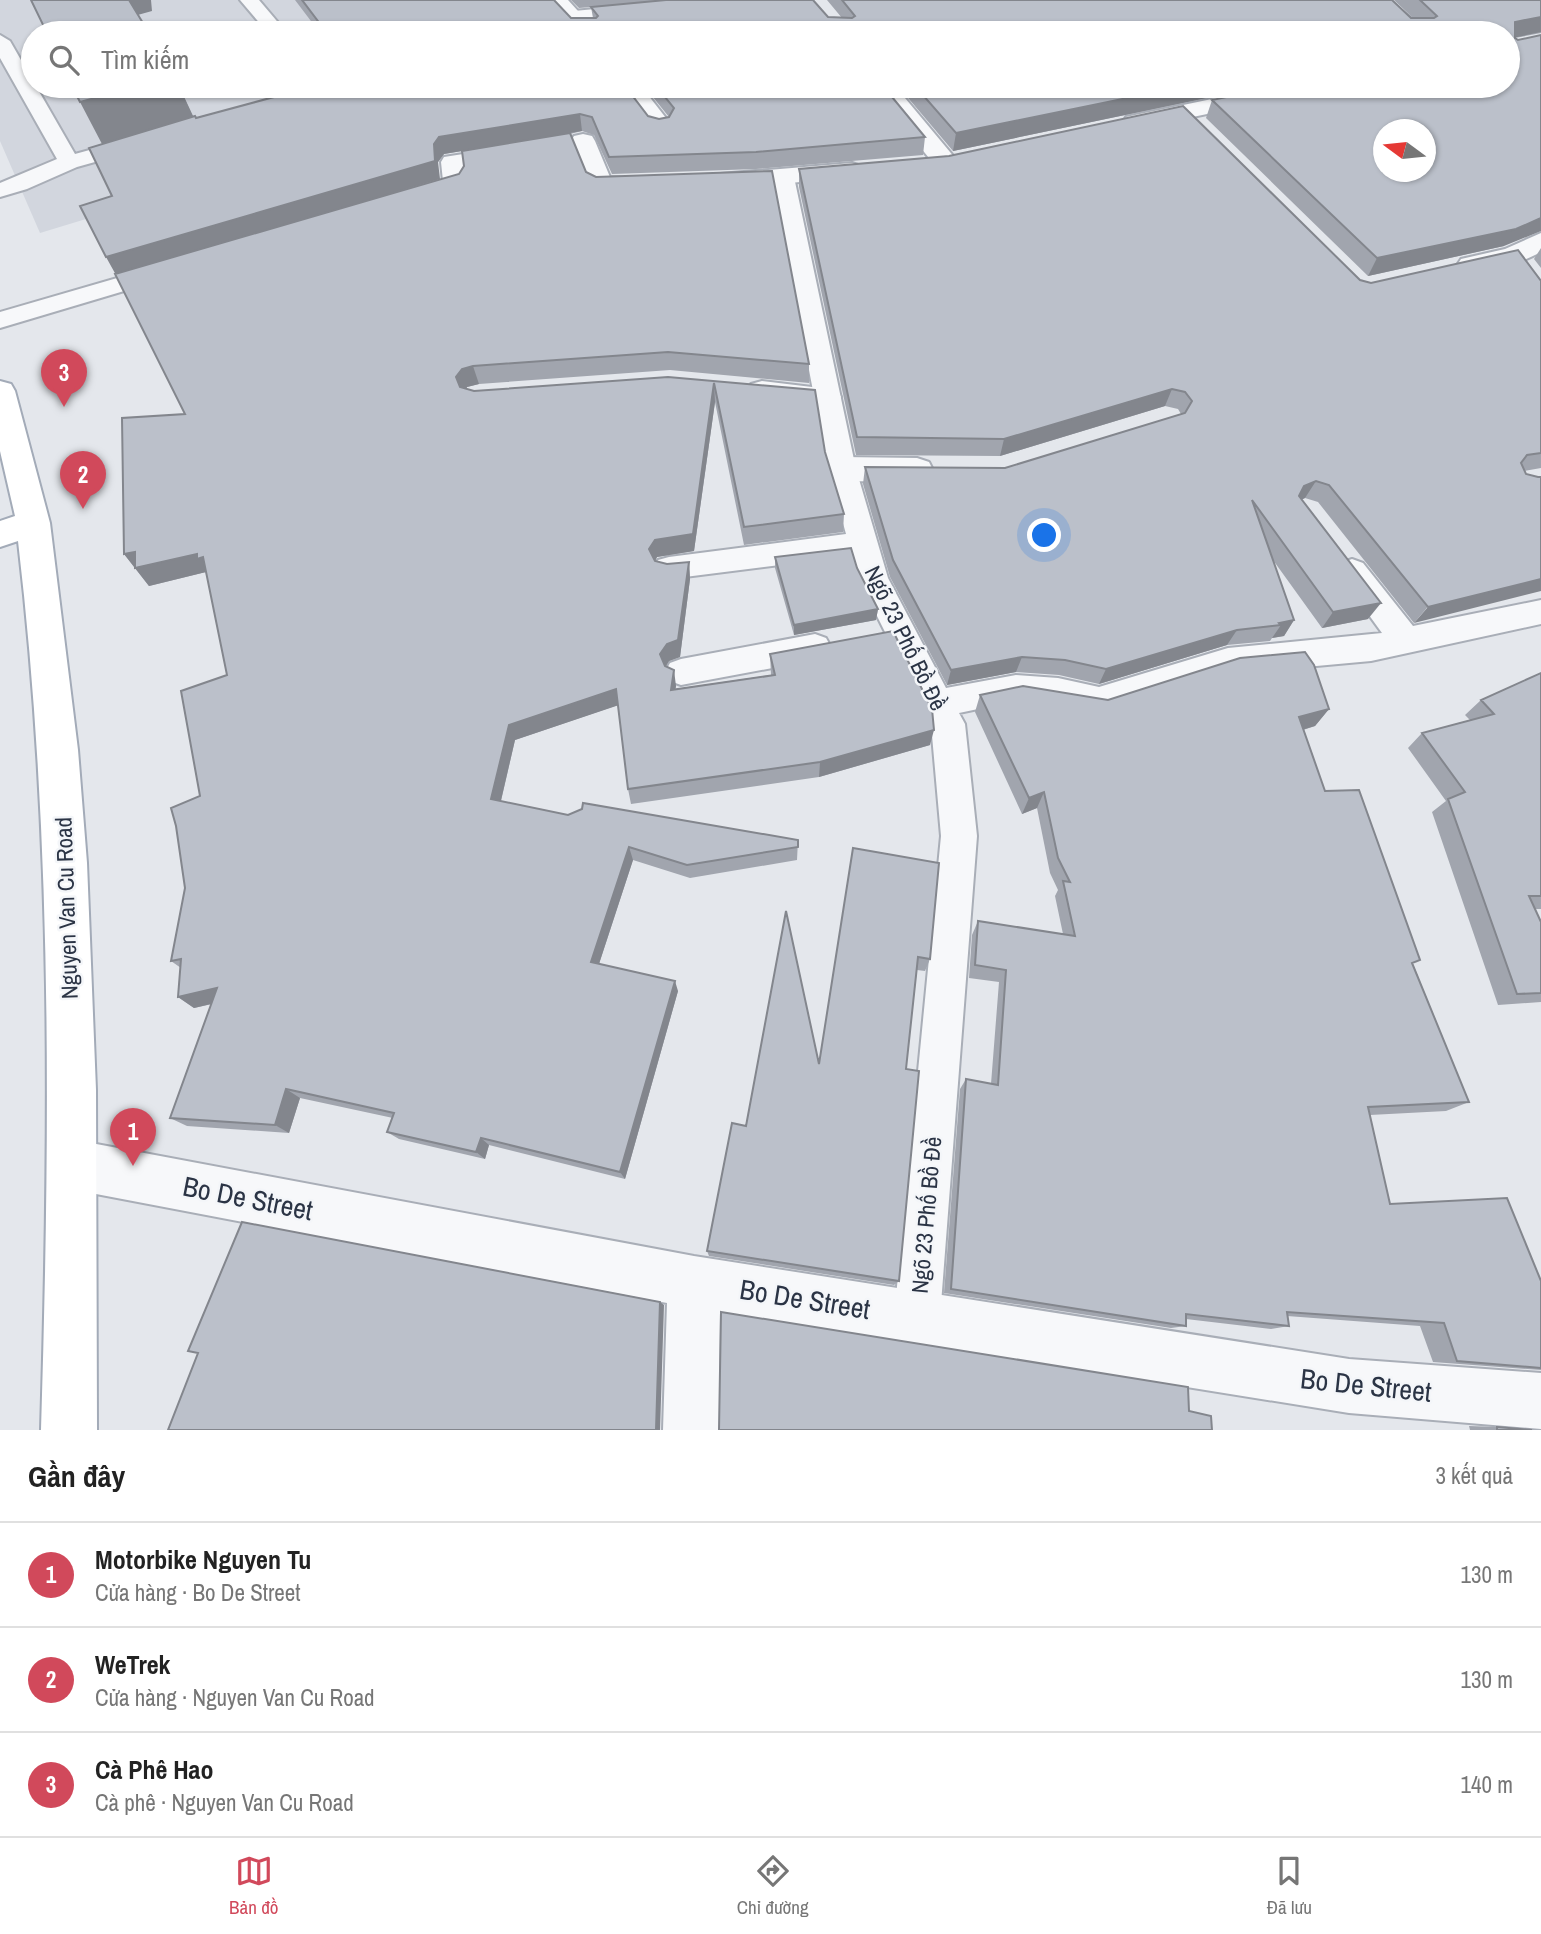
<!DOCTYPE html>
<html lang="vi">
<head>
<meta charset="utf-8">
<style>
  body { margin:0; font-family:"Archivo Narrow",sans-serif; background:#f2f2f2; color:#222 }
  .compass { position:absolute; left:1373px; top:119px; width:63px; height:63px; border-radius:50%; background:#fff; box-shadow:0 2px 5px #0004; rotate:285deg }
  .you { position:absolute; left:1045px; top:536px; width:24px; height:24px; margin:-18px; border:5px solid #fff; border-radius:50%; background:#1a73e8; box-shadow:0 0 0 10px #1a73e833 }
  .badge { display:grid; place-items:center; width:46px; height:46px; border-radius:50%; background:#d1495b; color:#fff; font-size:23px; font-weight:700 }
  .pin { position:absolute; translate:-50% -58px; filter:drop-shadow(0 2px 4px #0008) }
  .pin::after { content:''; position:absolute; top:37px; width:24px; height:21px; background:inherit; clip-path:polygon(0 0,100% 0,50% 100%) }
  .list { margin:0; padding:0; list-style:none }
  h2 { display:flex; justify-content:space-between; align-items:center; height:91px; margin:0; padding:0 28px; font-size:30px }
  h2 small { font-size:23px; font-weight:400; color:#767676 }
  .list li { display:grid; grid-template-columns:46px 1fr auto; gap:21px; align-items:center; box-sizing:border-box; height:105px; padding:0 28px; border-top:2px solid #e0e0e0 }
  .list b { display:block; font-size:26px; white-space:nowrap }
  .list p { margin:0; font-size:23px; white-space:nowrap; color:#767676 }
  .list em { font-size:23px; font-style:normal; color:#767676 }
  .icon { flex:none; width:38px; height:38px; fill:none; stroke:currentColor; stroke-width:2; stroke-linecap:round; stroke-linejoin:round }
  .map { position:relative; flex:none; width:1541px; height:1430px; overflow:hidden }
  .search { position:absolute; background:#fff; box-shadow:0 2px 5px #0004; left:21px; right:21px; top:21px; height:77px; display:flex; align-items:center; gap:18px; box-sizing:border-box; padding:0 24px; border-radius:38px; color:#767676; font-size:26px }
  .sheet { height:406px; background:#fff }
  nav { display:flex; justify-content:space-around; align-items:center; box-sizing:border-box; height:98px; border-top:2px solid #e0e0e0; background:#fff; font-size:19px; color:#767676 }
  nav a { display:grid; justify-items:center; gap:4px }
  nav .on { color:#d1495b }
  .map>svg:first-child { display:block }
  .built { fill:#d2d6de }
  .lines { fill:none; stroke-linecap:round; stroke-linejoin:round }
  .service-casing { stroke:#a9aeb7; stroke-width:4 }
  .minor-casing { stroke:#a9aeb7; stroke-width:4 }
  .primary-casing { stroke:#a3abb8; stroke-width:4 }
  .service { fill:#f7f8fa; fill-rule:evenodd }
  .minor { fill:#f7f8fa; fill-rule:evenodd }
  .primary { fill:#fff; fill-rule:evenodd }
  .wall { fill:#a1a5ae; fill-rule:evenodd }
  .shaded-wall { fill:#83868d }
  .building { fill:#bbc0ca; stroke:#83868d; stroke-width:2; fill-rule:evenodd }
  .labels { text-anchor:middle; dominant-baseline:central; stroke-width:5; stroke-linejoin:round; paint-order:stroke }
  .street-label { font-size:23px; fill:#2b3445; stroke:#f4f6f9 }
  .near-street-label { font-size:28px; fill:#2b3445; stroke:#f4f6f9 }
</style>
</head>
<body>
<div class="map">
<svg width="1541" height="1430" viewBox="0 0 1541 1430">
  <rect width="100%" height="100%" fill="#e4e7ec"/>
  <!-- built -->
  <path class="built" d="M0 0H435L467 33H33V86L519 87 40 233 0 141Z"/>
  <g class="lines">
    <defs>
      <path id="service" d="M240 0H259L287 33H268Z
        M637 5 644 7 646 11 644 15 574 23 565 17 574 11Z
        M0 35 10 41 75 154 137 137 145 138 148 143 145 148 77 167 27 189 0 197V183L57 159 0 58Z
        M508 147 516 148 519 153 516 158 464 167 466 185 463 190 422 202 414 200 411 195 414 190 443 181 441 162 444 157Z
        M783 170 791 172 794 177 856 469 888 578 946 688 1016 675 1058 678 1099 687 1228 648 1382 633 1337 571 1341 563 1352 559 1363 563 1413 626 1541 600V624L1371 661 1228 674 1099 715 1058 706 1016 701 959 713 965 724 977 836 940 1317 933 1333 917 1340 901 1333 894 1317 941 836 931 724 858 578 852 556 669 579 658 576 654 568 658 560 669 557 846 534 828 469 772 177 775 172Z
        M162 265 171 267 174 272 171 277 0 328V312Z
        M815 634 826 638 831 647 826 656 815 660 681 685 670 681 665 672 670 663 681 659Z"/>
      <path id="minor" d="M545 0H568L598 33H575Z
        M617 86H641L673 127 670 132 661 134 652 132Z
        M871 86H895L955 158 959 163 955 168 946 171 937 168Z
        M1275 86H1320L1316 91 1308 93 1135 129 1126 127 1123 122 1126 117 1135 115Z
        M583 134 592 136 595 141 610 177 652 179 656 184 652 189 600 193 591 190 571 141 574 136Z
        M852 163 861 166 865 171 861 176 720 190 711 187 707 182 711 177 720 174Z
        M1541 233V252C1520 263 1485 277 1461 271L1457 265 1461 259 1505 249Z
        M762 381 837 390 841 397 837 404 826 407 751 398 747 391 751 384Z
        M842 457 917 458 929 462 933 470 929 478 917 482 842 481 830 477 826 469 830 461Z
        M75 1140 694 1256 1349 1359 1541 1373V1429L1349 1413 720 1312 719 1430H663L667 1303 75 1190 58 1182 50 1165 58 1148Z"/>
      <path id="primary" d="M0 381 11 384 15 391 50 523 78 750 87 863 96 1090 97 1430H41C50 1133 53 837 18 541L0 547V521L15 516 0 451Z"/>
    </defs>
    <!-- service casing -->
    <use href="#service" class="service-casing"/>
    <!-- minor casing -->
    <use href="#minor" class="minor-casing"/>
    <!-- primary casing -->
    <use href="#primary" class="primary-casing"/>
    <!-- service -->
    <use href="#service" class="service"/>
    <!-- minor -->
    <use href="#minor" class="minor"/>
    <!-- primary -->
    <use href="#primary" class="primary"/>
  </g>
  <!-- wall -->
  <path class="wall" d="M295 0H554L571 18H593L591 7 579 8 571 0H813L828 17 842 18 827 0H1392L1413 18 1394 0H1541V33L1515 38 1504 246 1368 276 1206 118 1212 100 1508 86V33H320Z
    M179 86 193 117 196 118 315 86 648 116 659 119 669 117 644 86H883L925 137 923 155 756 169 612 174 594 135 582 131 570 134 586 172 809 364V383L670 370 479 384 467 387 466 389 474 391 668 377 815 390 825 452 844 514 843 532 744 545 715 402 694 551 657 557 655 561 667 564 689 562 690 579 680 657 669 661 666 666 676 686 675 689 771 675 770 654 930 745 819 777 631 804 628 789 618 705 515 740 501 801 568 815 798 840 797 860 690 878 633 860 599 964 678 991 625 1179 489 1145 485 1159 399 1139 387 1132 393 1118 300 1098 289 1133 187 1126 170 1118 212 1004 194 1008 178 997 181 968 171 961 185 888 200 796 227 675 206 572 149 586 124 554 185 414 116 274 112 196 104 143ZM462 151 464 166 459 174 376 198 438 162 444 154Z
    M898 86H1264L953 151Z
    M799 169 1371 283 1541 281V468L1524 471 1526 474 1538 477 1414 623 1318 502 1305 498 1301 500 1368 619 1322 628 1273 560 1294 620 1284 636 1272 638 1270 641 1227 645 1099 684 1059 675 1016 672 947 685 890 577 863 484 865 467 1005 468 1181 414 1178 409 1165 406 1000 456 856 455 799 187Z
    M1541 248V268L1534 259Z
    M775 557 857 568 878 609 876 620 794 635 775 568Z
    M1541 673V909H1535L1541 922V1002L1498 1005 1432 812 1446 801 1408 748 1422 733 1470 720 1465 715 1481 700Z
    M980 695 1329 709 1315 726 1303 730 1325 791 1413 964 1469 1102 1446 1111 1370 1115 1390 1204 1541 1281V1370L1433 1362 1420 1326 1287 1316 1289 1326 1271 1329 1186 1319V1326L1171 1328 944 1293 960 1089 966 1079 991 1084 999 982 969 978 972 935 978 921 1063 934 1055 896 1058 890 1050 873 1037 808 1022 814 975 712Z
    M853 848 930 959 925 971 917 970 906 1069 899 1281 894 1285 709 1256 707 1251 746 1126 819 1064Z
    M1469 1426 1497 1427 1532 1430H1470Z"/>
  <!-- shaded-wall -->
  <path class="shaded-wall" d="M126 0H151L152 11 134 16Z
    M1541 17V32L1508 39 1515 22Z
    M140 86H179L194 118 102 144 80 102Z
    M1186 86H1264L953 151 956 133Z
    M580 114 582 131 444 154 438 162 440 179 116 275 106 257 434 144 439 137Z
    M1541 218V231L1504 246 1368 276 1377 258Z
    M473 366 479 384 467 387 462 396 456 377 462 369Z
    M714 383 715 402 694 551 657 557 652 567 649 549Z
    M1172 389 1165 406 1000 456 1004 439Z
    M1316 481 1305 498 1294 503 1304 486Z
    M135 552 197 554 203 557 209 576 206 572 149 586 124 554Z
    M689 562 690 579 680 657 669 661 663 671 660 654Z
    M1541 579V591L1414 623 1428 607Z
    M1381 603 1368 619 1322 628 1333 612Z
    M878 609 876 620 794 635V625Z
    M1294 620 1284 636 1272 638 1281 625 1279 623Z
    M1237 630 1227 645 1099 684 1106 669Z
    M1022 657 1016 672 947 685 951 670Z
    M674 670 676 686 673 706 671 690Z
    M616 689 619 705 515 740 498 813 491 799 509 725Z
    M1329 709 1315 726 1285 735 1299 717Z
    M934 730 930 745 819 777 820 762Z
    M1044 792 1037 808 1022 814 1029 798Z
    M629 847 633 860 596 973 591 962Z
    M675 981 678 991 625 1179 620 1172Z
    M217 988 232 999 194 1008 178 997Z
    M286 1089 300 1098 289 1133 275 1125Z
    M481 1138 489 1145 485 1159 476 1152Z
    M660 1302 664 1305 660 1430H656Z"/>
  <!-- building -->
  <path class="building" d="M31 0H129L149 33H47Z
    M302 0H554L571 18H596L598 16 591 7 666 0H813L828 17 852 18 855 16 842 0H1392L1411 18H1434L1437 16 1420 0H1541V17L1515 22V38L1518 40 1541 35V218L1516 229 1377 258 1212 100 1279 86H1508V33H327ZM1383 130H1425V172H1383Z
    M72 86H140L80 102Z
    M315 86H625L648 116 659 119 669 117 674 108 656 86H883L925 137 756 152 609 157 592 117 580 114 439 137 434 144 435 161 106 257 80 206 112 196 89 148 195 116 196 118Z
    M915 86H1186L956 133Z
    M1183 106 1360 280 1371 283 1518 250 1541 281V453L1527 455 1521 463 1526 474 1538 477H1541V579L1428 607 1329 485 1316 481 1304 486 1299 496 1381 603 1333 612 1252 500 1294 620 1279 623 1281 625 1237 630 1106 669 1065 660 1022 657 951 670 893 560 865 467 1005 468 1185 413 1192 401 1185 392 1172 389 1004 439 857 437 799 169 949 156Z
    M570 133 586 172 596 177 772 171 809 364 668 352 473 366 462 369 456 377 460 387 474 391 668 377 815 390 825 452 844 514 744 527 714 383 693 534 655 540 649 549 655 561 667 564 689 562 678 640 667 644 660 654 665 666 674 670 671 690 775 675 770 654 893 631 932 709 934 730 820 762 628 789 616 689 509 725 491 799 568 815 582 809 583 803 798 840V847L687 865 629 847 591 962 675 981 620 1172 481 1138 476 1152 387 1132 394 1113 286 1089 275 1125 170 1118 217 988 178 997 181 959 171 961 185 888 176 826 171 808 200 796 181 691 227 675 203 557 197 559V554L135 568V552L124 554 122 418 185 414 115 274 459 174 464 166 462 151Z
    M851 548 857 568 878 609 794 625 775 557Z
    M1305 652 1314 665 1329 709 1299 717 1325 791 1359 790 1420 960 1412 963 1469 1102 1368 1107 1390 1204 1507 1198 1541 1281V1368L1457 1361 1444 1323 1287 1312 1289 1326 1186 1314V1326L951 1289 966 1079 998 1085 1006 970 975 965 978 921 1075 936 1063 881 1070 882 1058 858 1044 792 1029 798 980 695 1023 686 1108 700 1240 658Z
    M1541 673V896H1529L1541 922V993L1517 994 1448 799 1465 792 1422 733 1494 714 1481 700Z
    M853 848 939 863 930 959 918 957 906 1069 919 1071 899 1281 707 1251 732 1123 746 1126 786 911 819 1064Z
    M242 1222 660 1302 656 1430H168L198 1353 188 1351Z
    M721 1312 1188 1387 1189 1411 1211 1416 1212 1430H719Z
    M1497 1427 1532 1430H1497Z"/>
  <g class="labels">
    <!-- street labels -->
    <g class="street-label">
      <text transform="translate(906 638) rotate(64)">Ngõ 23 Phố Bồ Đề</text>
      <text transform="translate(66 908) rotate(-92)">Nguyen Van Cu Road</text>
      <text transform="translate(926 1215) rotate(-85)">Ngõ 23 Phố Bồ Đề</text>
    </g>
    <!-- near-street labels -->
    <g class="near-street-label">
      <text transform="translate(248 1198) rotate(11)">Bo De Street</text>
      <text transform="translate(805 1299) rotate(9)">Bo De Street</text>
      <text transform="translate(1366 1385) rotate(6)">Bo De Street</text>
    </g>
  </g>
</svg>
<svg class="compass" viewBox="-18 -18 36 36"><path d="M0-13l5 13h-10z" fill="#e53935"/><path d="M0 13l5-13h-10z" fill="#767676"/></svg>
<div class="you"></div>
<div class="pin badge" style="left:133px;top:1166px">1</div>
<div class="pin badge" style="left:83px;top:509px">2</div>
<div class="pin badge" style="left:64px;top:407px">3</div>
<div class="search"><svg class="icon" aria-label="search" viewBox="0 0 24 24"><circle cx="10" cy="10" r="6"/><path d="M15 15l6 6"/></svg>Tìm kiếm</div>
</div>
<section class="sheet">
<h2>Gần đây<small>3 kết quả</small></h2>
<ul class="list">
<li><span class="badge">1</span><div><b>Motorbike Nguyen Tu</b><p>Cửa hàng · Bo De Street</p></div><em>130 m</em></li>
<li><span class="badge">2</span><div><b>WeTrek</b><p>Cửa hàng · Nguyen Van Cu Road</p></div><em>130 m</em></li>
<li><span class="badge">3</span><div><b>Cà Phê Hao</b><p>Cà phê · Nguyen Van Cu Road</p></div><em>140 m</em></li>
</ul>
</section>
<nav>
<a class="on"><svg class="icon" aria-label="map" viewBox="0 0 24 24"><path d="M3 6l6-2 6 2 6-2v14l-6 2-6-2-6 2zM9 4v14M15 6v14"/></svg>Bản đồ</a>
<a><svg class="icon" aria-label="directions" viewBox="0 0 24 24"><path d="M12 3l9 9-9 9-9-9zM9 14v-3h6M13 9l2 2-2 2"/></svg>Chỉ đường</a>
<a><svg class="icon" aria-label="saved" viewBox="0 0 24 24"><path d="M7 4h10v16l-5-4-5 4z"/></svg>Đã lưu</a>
</nav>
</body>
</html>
